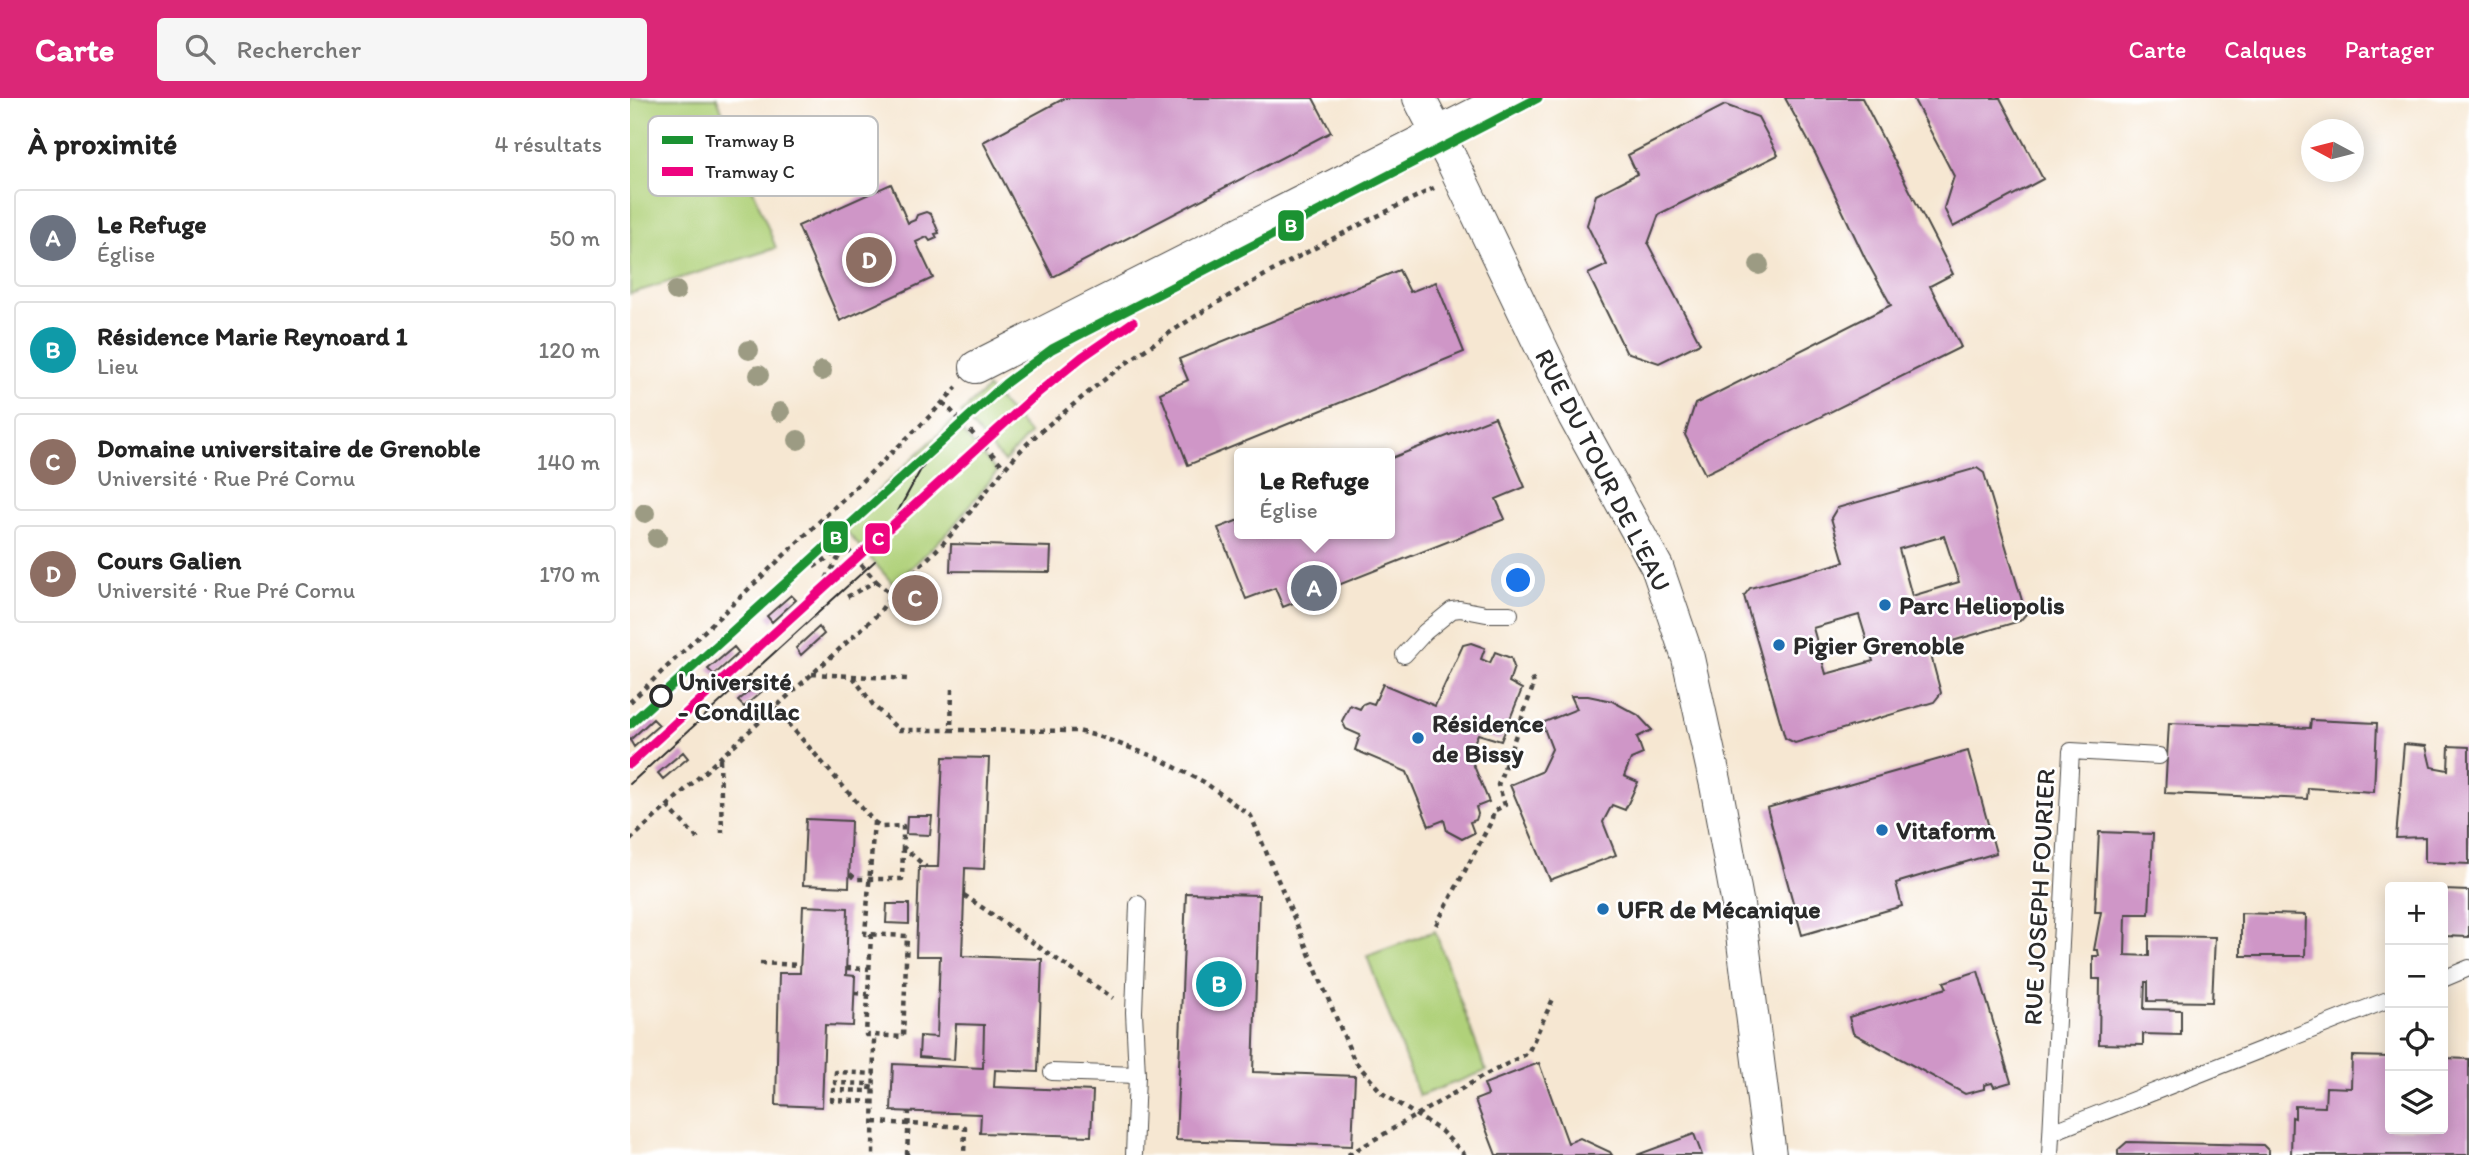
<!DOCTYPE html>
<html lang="fr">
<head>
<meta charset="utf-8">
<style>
  body { margin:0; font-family:Itim,sans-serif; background:#f6f6f6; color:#222 }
  .controls { position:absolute; right:21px; bottom:21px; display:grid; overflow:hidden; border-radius:7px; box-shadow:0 4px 18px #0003 }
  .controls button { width:63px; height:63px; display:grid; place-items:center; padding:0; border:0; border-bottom:2px solid #e0e0e0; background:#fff; color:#222; font:35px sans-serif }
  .compass { position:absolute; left:1671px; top:21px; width:63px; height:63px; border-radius:50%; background:#fff; box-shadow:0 4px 18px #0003; rotate:277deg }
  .you { position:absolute; left:889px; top:483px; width:24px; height:24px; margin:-18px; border:5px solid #fff; border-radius:50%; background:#1a73e8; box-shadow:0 0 0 10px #1a73e833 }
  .badge { display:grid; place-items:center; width:46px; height:46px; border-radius:50%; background:#db2777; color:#fff; font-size:23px; font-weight:700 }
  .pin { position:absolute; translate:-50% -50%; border:4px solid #fff; box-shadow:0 2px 7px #0006 }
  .popup { position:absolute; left:604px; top:350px; width:161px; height:91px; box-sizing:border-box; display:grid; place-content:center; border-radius:7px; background:#fff; filter:drop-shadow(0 2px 5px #0005); font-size:23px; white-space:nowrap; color:#767676 }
  .popup b { font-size:26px; color:#222 }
  .popup::after { content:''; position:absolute; left:50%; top:100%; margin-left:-14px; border:14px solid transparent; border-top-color:#fff }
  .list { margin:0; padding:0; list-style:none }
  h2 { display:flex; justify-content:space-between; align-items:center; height:91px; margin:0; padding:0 28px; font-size:30px }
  h2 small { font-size:23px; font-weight:400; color:#767676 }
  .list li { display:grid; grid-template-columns:46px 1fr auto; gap:21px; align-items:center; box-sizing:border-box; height:98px; margin:0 14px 14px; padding:0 14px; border:2px solid #e0e0e0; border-radius:7px }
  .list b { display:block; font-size:26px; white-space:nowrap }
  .list p { margin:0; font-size:23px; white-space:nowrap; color:#767676 }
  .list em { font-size:23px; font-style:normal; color:#767676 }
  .icon { flex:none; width:38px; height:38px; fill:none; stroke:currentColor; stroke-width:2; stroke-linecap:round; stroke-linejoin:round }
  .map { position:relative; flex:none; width:1839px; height:1057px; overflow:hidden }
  header { display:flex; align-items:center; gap:42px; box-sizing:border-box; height:98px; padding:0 35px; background:#db2777; color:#fff }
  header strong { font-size:33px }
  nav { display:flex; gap:38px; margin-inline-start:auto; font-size:24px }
  .search { width:490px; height:63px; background:#f6f6f6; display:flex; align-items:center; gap:18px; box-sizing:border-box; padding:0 24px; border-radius:7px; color:#767676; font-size:26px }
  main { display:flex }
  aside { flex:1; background:#fff }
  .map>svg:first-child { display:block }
  .green { fill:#b0d17a; stroke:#6e7e52; stroke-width:2 }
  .building { fill:#cf96c7; fill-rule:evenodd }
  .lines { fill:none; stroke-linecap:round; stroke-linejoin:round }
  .service-casing { stroke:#494744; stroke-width:18 }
  .minor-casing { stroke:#494744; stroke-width:34 }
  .path { stroke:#494744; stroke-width:4.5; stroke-dasharray:5 5; stroke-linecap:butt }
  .service { stroke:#fff; stroke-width:16 }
  .minor { stroke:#fff; stroke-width:32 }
  .tram { stroke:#2b2b2b; stroke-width:2 }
  .tram-1-casing { stroke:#fff; stroke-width:14 }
  .tram-2-casing { stroke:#fff; stroke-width:14 }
  .tram-1 { stroke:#1b9232; stroke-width:9 }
  .tram-2 { stroke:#ee047f; stroke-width:9 }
  .tree { fill:#9c9b83 }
  .poi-dot { fill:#1f6fb2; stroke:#fff; stroke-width:2.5 }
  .stop-dot { fill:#fff; stroke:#2b2b2b; stroke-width:3.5 }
  .labels { text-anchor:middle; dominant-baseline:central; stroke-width:5; stroke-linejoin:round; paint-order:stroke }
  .street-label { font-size:26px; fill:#2b2b2b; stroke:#fff }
  .poi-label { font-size:26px; font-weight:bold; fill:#2b2b2b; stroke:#fff; text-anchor:start }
  .stop-label { font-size:26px; font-weight:bold; fill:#2b2b2b; stroke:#fff; text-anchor:start }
  .key { fill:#fff; stroke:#bfbfbf; stroke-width:2 }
  .key-label { font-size:19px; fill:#2b2b2b }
  .line-badge { stroke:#fff; stroke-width:2.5 }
  .badge-label { font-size:19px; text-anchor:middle; font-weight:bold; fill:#fff }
</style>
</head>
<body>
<header>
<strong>Carte</strong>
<div class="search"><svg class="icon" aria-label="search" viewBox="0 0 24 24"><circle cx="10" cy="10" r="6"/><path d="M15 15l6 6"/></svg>Rechercher</div>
<nav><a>Carte</a><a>Calques</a><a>Partager</a></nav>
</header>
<main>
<aside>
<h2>À proximité<small>4 résultats</small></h2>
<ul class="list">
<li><span class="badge" style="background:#6b7280">A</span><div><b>Le Refuge</b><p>Église</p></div><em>50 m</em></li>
<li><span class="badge" style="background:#0f9aa8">B</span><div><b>Résidence Marie Reynoard 1</b><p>Lieu</p></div><em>120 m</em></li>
<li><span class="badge" style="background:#8d6e63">C</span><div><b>Domaine universitaire de Grenoble</b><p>Université · Rue Pré Cornu</p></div><em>140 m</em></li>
<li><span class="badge" style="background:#8d6e63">D</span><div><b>Cours Galien</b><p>Université · Rue Pré Cornu</p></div><em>170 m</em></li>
</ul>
</aside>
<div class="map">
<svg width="1839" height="1057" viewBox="0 0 1839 1057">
  <rect width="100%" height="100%" fill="#fff"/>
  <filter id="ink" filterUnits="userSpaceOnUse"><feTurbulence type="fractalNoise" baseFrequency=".0143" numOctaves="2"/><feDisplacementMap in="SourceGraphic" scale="14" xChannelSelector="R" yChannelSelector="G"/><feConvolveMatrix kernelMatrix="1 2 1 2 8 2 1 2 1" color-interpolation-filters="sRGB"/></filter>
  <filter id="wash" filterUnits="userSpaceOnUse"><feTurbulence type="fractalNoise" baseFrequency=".00686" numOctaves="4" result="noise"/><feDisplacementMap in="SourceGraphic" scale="28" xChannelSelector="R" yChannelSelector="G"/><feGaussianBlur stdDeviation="1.57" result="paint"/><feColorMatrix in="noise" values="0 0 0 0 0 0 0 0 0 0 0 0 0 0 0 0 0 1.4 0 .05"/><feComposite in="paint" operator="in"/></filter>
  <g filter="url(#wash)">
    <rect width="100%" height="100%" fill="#f6e7d2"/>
    <!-- green -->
    <path class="green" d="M0 0H87L146 150 0 196Z
      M358 290 400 336 374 364 331 315Z
      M323 323 367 374 320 432 264 487 211 427Z
      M805 833 856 973 789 998 737 858Z"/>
    <g id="blocks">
      <!-- building -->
      <path class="building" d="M435 0H683L701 34 423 179 353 44Z
        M1155 0H1232L1323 176 1300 188 1331 249 1075 376 1055 337 1065 306 1261 207 1235 160 1186 57Z
        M1283 0H1370L1413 81 1323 129 1314 110 1324 78Z
        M1095 7 1128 19 1148 57 1029 116 1018 146 1070 245 1029 265 996 254 958 176 977 167 957 127 966 97 1007 76 998 57Z
        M128 32 134 43 116 52 111 41Z
        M261 86 278 125 285 122 287 117 296 114 301 116 309 135 305 136 307 140 300 143 297 139 286 144 303 180 210 223 168 128Z
        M769 172 780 194 806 184 834 254 558 367 530 295 558 282 549 261Z
        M865 319 895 389 866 401 875 421 653 509 645 490 616 501 588 430 609 422V436H759V361Z
        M1347 370 1354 375 1396 516 1390 523 1299 550 1311 595 1304 604 1165 645 1155 640 1114 498 1120 490 1214 464 1201 420 1207 410ZM1314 438 1329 484 1282 498 1269 451ZM1229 517 1243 563 1196 576 1183 530Z
        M321 446 421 449 420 474 320 473Z
        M161 497 166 502 142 524 137 518Z
        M189 529 194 536 171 557 166 550Z
        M841 545 855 550 851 561 860 565 865 554 881 560 884 569 879 584 892 591 871 643 848 636 842 649 837 651 859 704 846 709 848 716 846 722 840 724 844 735 832 741 817 733 814 722 799 728 777 674 725 652 730 637 716 631 712 623 720 607 730 611 733 606 738 604 744 606 753 586 805 608 833 547Z
        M104 549 109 555 84 577 78 571Z
        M131 583 137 589 114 609 108 603Z
        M941 598H958L982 603 1008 617 1022 632 1007 639 1013 656 1001 661 994 678 1008 684 995 712 982 707 973 724 986 757 920 782 880 687 911 674 922 651 912 625 947 611Z
        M23 621 29 627 4 649 0 642Z
        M1681 622 1747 625 1744 694 1678 690 1677 701 1535 695 1539 625 1680 630Z
        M1774 646 1796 648 1801 669 1818 672 1819 648 1839 649V766L1795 764V739L1766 740Z
        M1338 653 1366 755 1266 785 1272 808 1172 837 1137 710Z
        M53 654 58 660 33 681 28 675Z
        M313 659 359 660 354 771 335 770 332 858 412 861 408 974 365 972 364 989 463 993 461 1038 350 1035 351 1016 261 1013 263 966 353 970 354 927 326 926 324 962 289 959 290 938 307 939 310 858H286L289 769H308Z
        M277 718H302L300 737 276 736Z
        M176 721 221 723 219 789 173 787Z
        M1469 734 1523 736 1519 816H1496L1495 857 1519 858V838L1585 839 1582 904 1518 903V884H1515L1514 911 1551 912V937L1513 936V947L1469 946 1470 881H1463V858H1469L1468 852H1464L1471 814H1465Z
        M1813 792 1839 793V839L1813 838Z
        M556 795 629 797 623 974 725 978 722 1048 546 1042Z
        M257 806H279V826L256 825Z
        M173 808 218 810 216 877 225 878 223 928 195 927 192 1009 146 1007 149 875H170Z
        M1611 815 1676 817 1675 858H1611Z
        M1348 873 1381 984 1364 989 1362 985 1354 987V991L1335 996 1223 935 1219 919 1317 890 1314 884Z
        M1722 958 1760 959V1031H1813V960L1839 961V1057H1661L1662 1019 1665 1020V1008L1695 1009 1696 989 1721 990Z
        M909 965 938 1045 950 1040 980 1054 982 1057H866L845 1002 858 997 854 986Z
        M1064 1036 1072 1057H1007Z
        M1497 1044 1633 1047 1639 1053V1057H1488V1052Z"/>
    </g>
  </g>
  <g filter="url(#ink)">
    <use href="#blocks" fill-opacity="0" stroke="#494744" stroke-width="2"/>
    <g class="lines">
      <defs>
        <path id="service" d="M774 557 795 534 822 512 830 511 856 516H880
          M1813 881 1839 870
          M422 974 507 977
          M1422 1034 1760 901
          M504 1057 507 977 504 914 508 806
          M1420 1057 1441 653 1529 658"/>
        <path id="minor" d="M789 0 821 61 944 318 1027 469 1058 560 1086 687 1109 813 1140 1057
          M346 269 877 0"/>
      </defs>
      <!-- service casing -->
      <use href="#service" class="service-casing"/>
      <!-- minor casing -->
      <use href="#minor" class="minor-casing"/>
      <!-- path -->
      <path class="path" d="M313 304 375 370
        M191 422 246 483 215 500
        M184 469 215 448 196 481
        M246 483 290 522
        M182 576 279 581
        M223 579 244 608 269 632H321
        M322 591 321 632 448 633 471 639 525 659 574 684 621 718 724 962 752 995 811 1033 835 1057
        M0 604 296 322 327 289
        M145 610 244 724 235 836 277 838 273 939 244 937 243 1057
        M90 661 92 735
        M37 708 68 741
        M244 724 252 729 273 728V749L296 769
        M0 742 249 515C268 486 294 466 317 441 345 411 367 376 396 347 412 331 431 317 449 302 556 213 680 151 804 90
        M220 776 226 781H272L273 749
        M334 797 483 900
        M806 827 861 724 864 713 875 707 868 687 904 586 901 577
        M241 836 236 937H244
        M130 865 170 867
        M216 870 239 871
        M225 895 237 896
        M244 1004 202 1002 203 992 240 993 241 986 205 985 206 974 245 976
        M244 1024 335 1029 334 1057
        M277 1057 279 1013
        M718 1057 850 980 898 955 923 901"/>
      <!-- service -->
      <use href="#service" class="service"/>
      <!-- minor -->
      <use href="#minor" class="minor"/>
      <!-- tram -->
      <path class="tram" d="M237 450 267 415 290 373 319 336
        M0 686 245 463"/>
      <defs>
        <path id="tram-1" d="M0 626 376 285 422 251 908 0"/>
        <path id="tram-2" d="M0 666 409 294 452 259 503 224"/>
      </defs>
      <!-- tram-1 casing -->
      <use href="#tram-1" class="tram-1-casing"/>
      <!-- tram-2 casing -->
      <use href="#tram-2" class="tram-2-casing"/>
      <!-- tram-1 -->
      <use href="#tram-1" class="tram-1"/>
      <!-- tram-2 -->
      <use href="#tram-2" class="tram-2"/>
    </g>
    <!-- trees -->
    <g class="tree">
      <circle cx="1129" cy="167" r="10"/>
      <circle cx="46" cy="193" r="10"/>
      <circle cx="119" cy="252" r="10"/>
      <circle cx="192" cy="273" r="10"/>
      <circle cx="129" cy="277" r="10"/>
      <circle cx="150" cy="314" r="10"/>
      <circle cx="168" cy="342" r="10"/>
      <circle cx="15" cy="415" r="10"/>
      <circle cx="27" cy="440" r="10"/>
    </g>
  </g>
  <!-- markers -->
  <g class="poi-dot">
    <circle cx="1255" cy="507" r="7"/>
    <circle cx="1149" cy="547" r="7"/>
    <circle cx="788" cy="640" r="7"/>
    <circle cx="1252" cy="732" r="7"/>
    <circle cx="973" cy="811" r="7"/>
  </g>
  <circle class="stop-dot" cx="31" cy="598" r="10"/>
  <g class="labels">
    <!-- street labels -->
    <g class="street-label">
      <text transform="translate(973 372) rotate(63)">RUE DU TOUR DE L'EAU</text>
      <text transform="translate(1409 799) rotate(-87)">RUE JOSEPH FOURIER</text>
    </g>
    <!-- poi labels -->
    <g class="poi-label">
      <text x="1269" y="507">Parc Heliopolis</text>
      <text x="1163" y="547">Pigier Grenoble</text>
      <text x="802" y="625">Résidence<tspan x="802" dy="30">de Bissy</tspan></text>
      <text x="1266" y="732">Vitaform</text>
      <text x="987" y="811">UFR de Mécanique</text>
    </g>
    <!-- stop labels -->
    <g class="stop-label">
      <text x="48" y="583">Université<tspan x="48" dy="30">- Condillac</tspan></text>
    </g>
  </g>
  <!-- legend -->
  <rect x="18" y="18" width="230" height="80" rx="10" class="key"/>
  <rect x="32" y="38" width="31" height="8" fill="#1b9232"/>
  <rect x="32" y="69" width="31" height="9" fill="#ee047f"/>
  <g class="key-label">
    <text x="75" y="49">Tramway B</text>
    <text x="75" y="80">Tramway C</text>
  </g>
  <g class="line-badge">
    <rect x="647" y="111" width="28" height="33" rx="7" fill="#1b9232"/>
    <rect x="192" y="422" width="27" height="34" rx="7" fill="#1b9232"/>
    <rect x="234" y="424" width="27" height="33" rx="7" fill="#ee047f"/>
  </g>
  <g class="badge-label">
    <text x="661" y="134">B</text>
    <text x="206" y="446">B</text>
    <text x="248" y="447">C</text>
  </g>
</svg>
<div class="controls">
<button>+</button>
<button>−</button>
<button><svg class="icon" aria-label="locate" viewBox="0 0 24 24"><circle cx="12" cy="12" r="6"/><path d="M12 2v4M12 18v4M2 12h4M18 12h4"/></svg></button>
<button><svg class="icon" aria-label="layers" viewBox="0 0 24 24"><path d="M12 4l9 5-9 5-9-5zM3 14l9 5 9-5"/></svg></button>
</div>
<svg class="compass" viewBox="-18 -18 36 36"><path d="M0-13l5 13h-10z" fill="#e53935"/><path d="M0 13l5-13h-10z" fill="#767676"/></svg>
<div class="you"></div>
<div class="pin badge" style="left:684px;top:490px;background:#6b7280">A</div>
<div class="popup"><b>Le Refuge</b>Église</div>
<div class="pin badge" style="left:589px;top:886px;background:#0f9aa8">B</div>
<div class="pin badge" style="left:285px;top:500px;background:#8d6e63">C</div>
<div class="pin badge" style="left:239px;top:162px;background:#8d6e63">D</div>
</div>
</main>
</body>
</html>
